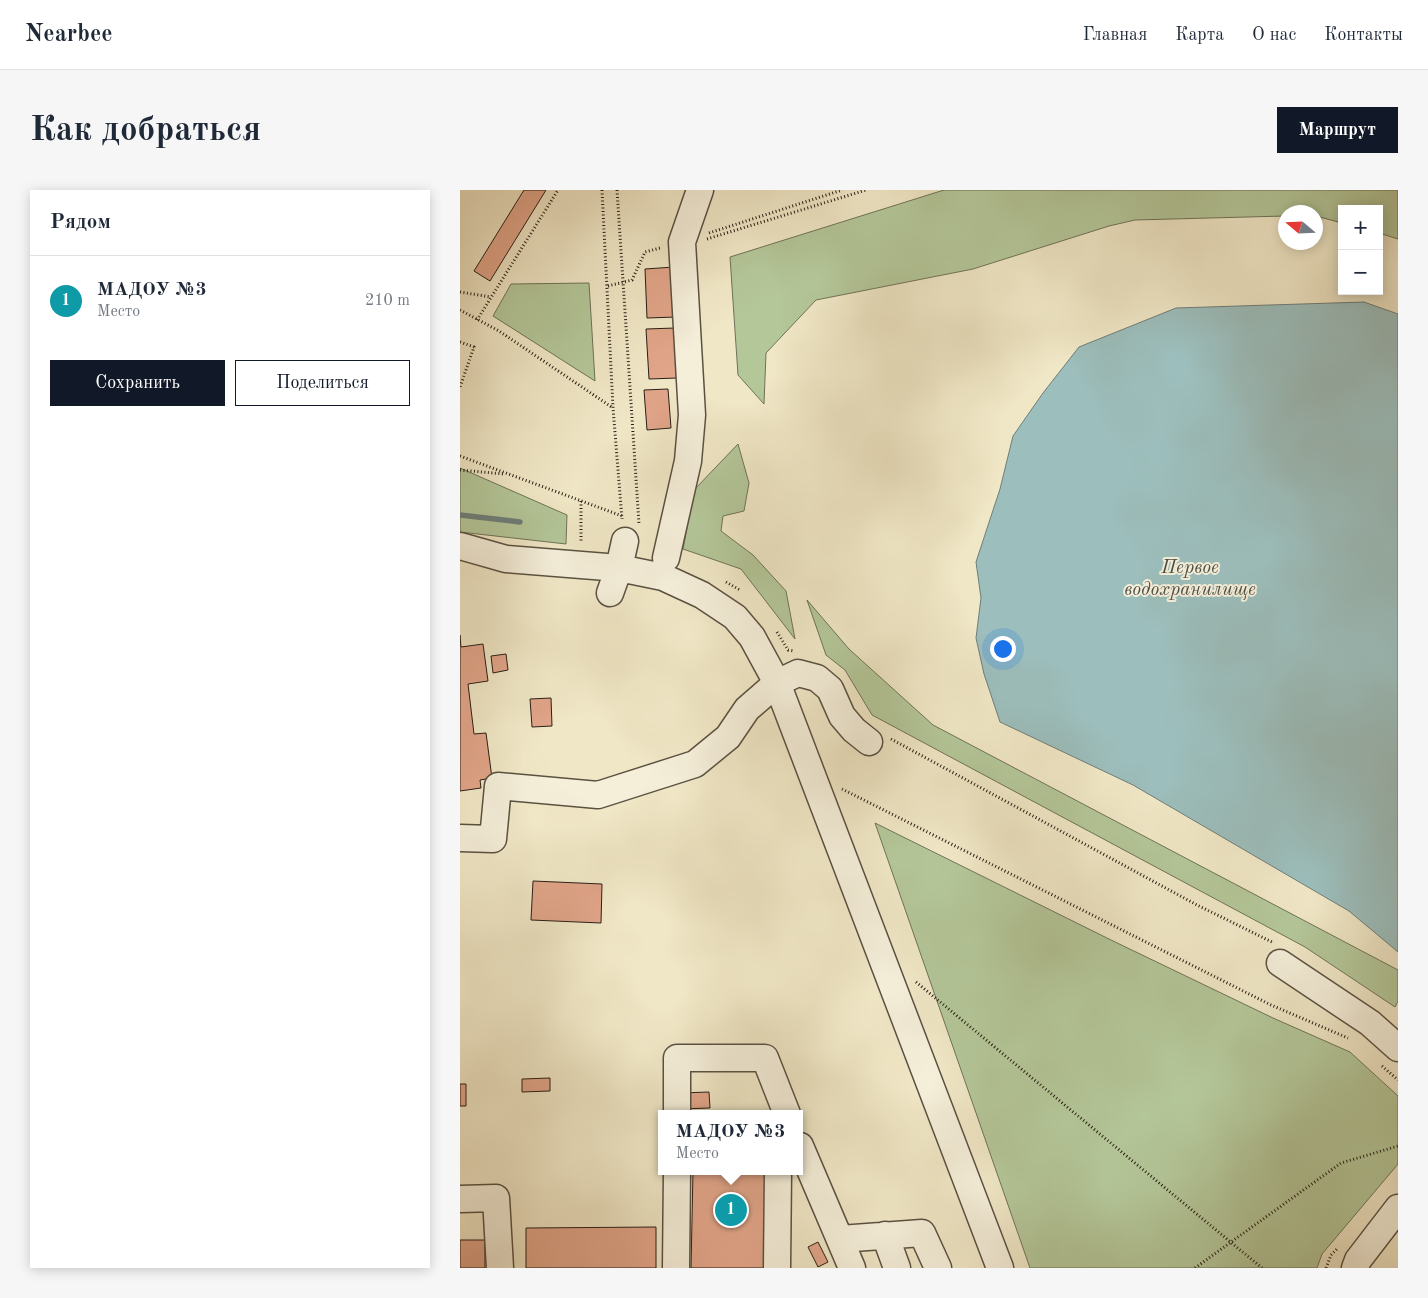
<!DOCTYPE html>
<html lang="ru">
<head>
<meta charset="utf-8">
<style>
  body { margin:0; font-family:"Old Standard TT",serif; background:#f6f6f7; color:#1f2937 }
  .controls { position:absolute; right:15px; top:15px; display:grid; overflow:hidden; border-radius:0px; box-shadow:0 2px 12px #0003 }
  .controls button { width:45px; height:45px; display:grid; place-items:center; padding:0; border:0; border-bottom:1px solid #e0e1e3; background:#fff; color:#1f2937; font:25px sans-serif }
  .compass { position:absolute; left:818px; top:15px; width:45px; height:45px; border-radius:50%; background:#fff; box-shadow:0 2px 12px #0003; rotate:289deg }
  .you { position:absolute; left:542px; top:458px; width:18px; height:18px; margin:-12px; border:4px solid #fff; border-radius:50%; background:#1a73e8; box-shadow:0 0 0 8px #1a73e833 }
  .badge { display:grid; place-items:center; width:32px; height:32px; border-radius:50%; background:#111827; color:#fff; font-size:16px; font-weight:700 }
  .pin { position:absolute; translate:-50% -50%; border:2px solid #fff; box-shadow:0 1px 5px #0006 }
  .popup { position:absolute; left:198px; top:920px; width:145px; height:65px; box-sizing:border-box; display:grid; place-content:center; border-radius:0px; background:#fff; filter:drop-shadow(0 1px 4px #0005); font-size:16px; white-space:nowrap; color:#747a83 }
  .popup b { font-size:19px; color:#1f2937 }
  .popup::after { content:''; position:absolute; left:50%; top:100%; margin-left:-10px; border:10px solid transparent; border-top-color:#fff }
  .list { margin:0; padding:0; list-style:none }
  h2 { display:flex; justify-content:space-between; align-items:center; height:65px; margin:0; padding:0 20px; font-size:21px }
  h2 small { font-size:16px; font-weight:400; color:#747a83 }
  .list li { display:grid; grid-template-columns:32px 1fr auto; gap:15px; align-items:center; box-sizing:border-box; height:90px; padding:0 20px; border-top:1px solid #e0e1e3 }
  .list b { display:block; font-size:19px; white-space:nowrap }
  .list p { margin:0; font-size:16px; white-space:nowrap; color:#747a83 }
  .list em { font-size:16px; font-style:normal; color:#747a83 }
  .actions { display:flex; gap:10px; padding:15px 20px }
  .actions a { flex:1; padding:11px 0; border:1px solid #111827; border-radius:0px; text-align:center; font-size:18px; color:#111827 }
  .actions .main { background:#111827; color:#fff }
  .map { position:relative; flex:none; width:938px; height:1078px; overflow:hidden; border-radius:0px }
  header { display:flex; align-items:center; gap:30px; box-sizing:border-box; height:70px; padding:0 25px; background:#fff; border-bottom:1px solid #e0e1e3 }
  header strong { font-size:24px }
  nav { display:flex; gap:28px; margin-inline-start:auto; font-size:18px }
  .intro { display:flex; align-items:center; justify-content:space-between; box-sizing:border-box; height:120px; padding:0 30px }
  h1 { margin:0; font-size:35px }
  .button { padding:12px 22px; border-radius:0px; background:#111827; color:#fff; font-size:18px; font-weight:700 }
  main { display:flex; gap:30px; padding:0 30px }
  aside { flex:1; background:#fff; border-radius:0px; box-shadow:0 2px 12px #0003 }
  .map>svg:first-child { display:block }
  .green { fill:#b4c799; stroke:#6e7358 }
  .water { fill:#9cbebc; stroke:#6e7e7a }
  .lines { fill:none; stroke-linecap:round; stroke-linejoin:round }
  .stream { stroke:#6e7e7a; stroke-width:5.5 }
  .building { fill:#e1a589; stroke:#291f16 }
  .minor-casing { stroke:#5b5142; stroke-width:29 }
  .path { stroke:#291f16; stroke-width:3; stroke-dasharray:1 2.5; stroke-linecap:butt }
  .minor { stroke:#f5efda; stroke-width:26 }
  .labels { text-anchor:middle; dominant-baseline:central; stroke-width:4; stroke-linejoin:round; paint-order:stroke }
  .water-label { font-size:19px; font-style:italic; fill:#4c4f48; stroke:#f5efda }
</style>
</head>
<body>
<header>
<strong>Nearbee</strong>
<nav><a>Главная</a><a>Карта</a><a>О нас</a><a>Контакты</a></nav>
</header>
<div class="intro"><h1>Как добраться</h1><a class="button">Маршрут</a></div>
<main>
<aside>
<h2>Рядом<small></small></h2>
<ul class="list">
<li><span class="badge" style="background:#0f9aa8">1</span><div><b>МАДОУ №3</b><p>Место</p></div><em>210 m</em></li>
</ul>
<div class="actions"><a class="main">Сохранить</a><a>Поделиться</a></div>
</aside>
<div class="map">
<svg width="938" height="1078" viewBox="0 0 938 1078">
  <rect width="100%" height="100%" fill="#f0e7c6"/>
  <filter id="stains"><feTurbulence type="fractalNoise" baseFrequency=".004" numOctaves="4"/><feColorMatrix values="0 0 0 0 .2 0 0 0 0 .09 0 0 0 0 .02 0 0 0 .5 -.17"/></filter>
  <radialGradient id="worn" r=".72"><stop offset=".6" stop-color="#630" stop-opacity="0"/><stop offset="1" stop-color="#630" stop-opacity=".3"/></radialGradient>
  <!-- green -->
  <path class="green" d="M484 0H938V49L919 43V19H882V33L856 26V22H826L825 26 675 30 649 36 513 79 356 110 306 163 304 214 278 185 270 67Z
    M129 93 135 191 33 126 51 94Z
    M278 254 289 293 284 321 263 326 261 341 293 365 326 401 335 449 281 379 223 359 234 300Z
    M0 278 107 325 106 354 0 342Z
    M347 410 389 459 473 535 938 780V811L935 817 845 757 412 525 385 480 366 465Z
    M415 633 651 750 813 828 890 862 938 906V974L862 1064 857 1078H570Z"/>
  <!-- water -->
  <path class="water" d="M904 112 938 124V762L889 721 673 595 540 532 524 484 516 448 521 408 516 372 540 299 553 246 583 203 619 157 716 118Z"/>
  <g class="lines">
    <!-- stream -->
    <path class="stream" d="M0 325 60 332"/>
  </g>
  <!-- building -->
  <path class="building" d="M64 0H86L30 91 14 81Z
    M214 77 216 127 187 128 185 79Z
    M215 138 217 188 189 189 186 139Z
    M208 199 211 238 187 240 184 200Z
    M0 445 1 457 23 454 28 491 8 494 14 544 26 543 32 588 20 590 21 598 0 601Z
    M46 464 48 480 33 483 31 466Z
    M91 508 92 536 72 537 70 509Z
    M73 691 142 694 141 733 71 730Z
    M90 888V901L62 902V889Z
    M0 894H6V916H0Z
    M249 902 250 918 221 919 220 903Z
    M233 981H311L309 1078H231Z
    M196 1037V1078H66V1038Z
    M0 1050H25V1078H0Z
    M358 1052 368 1072 358 1077 348 1057Z"/>
  <g class="lines">
    <defs>
      <path id="minor" d="M0 356 46 369 159 378 203 387 242 405 275 427 292 447 317 493 540 1078
        M206 368 228 271 232 225 222 52 240 0
        M150 403 159 378 165 351
        M0 648 33 649 38 596 138 605 235 574 268 547 287 519 317 493 338 483 357 488 370 499 382 526 394 540 409 552
        M820 773 910 833 938 858
        M217 924V868H305L327 924
        M340 956 392 1078
        M0 1009 36 1008 40 1078
        M425 1045 437 1078
        M380 1049 462 1043 478 1078
        M216 1078 217 981
        M317 1078 318 981
        M895 1078 898 1070 938 1018"/>
    </defs>
    <!-- minor casing -->
    <use href="#minor" class="minor-casing"/>
    <!-- path -->
    <path class="path" d="M142 0 153 218 162 329
      M157 0 179 334
      M249 43 382 0
      M247 49 406 0
      M148 96 172 90 185 62 200 58
      M0 102 31 107
      M0 120 39 141 153 218
      M17 130 98 0
      M0 152 14 157 0 197
      M0 266 162 326
      M0 280 44 284
      M121 311V353
      M266 392 280 400
      M317 442 328 460 334 461
      M431 549 737 715 812 752
      M382 599 811 815 888 848
      M456 792 802 1078
      M922 876 938 890
      M735 1078 881 973 938 956
      M866 1078 871 1065 877 1059"/>
    <!-- minor -->
    <use href="#minor" class="minor"/>
  </g>
  <g class="labels">
    <!-- water labels -->
    <g class="water-label">
      <text x="730" y="378">Первое<tspan x="730" dy="22">водохранилище</tspan></text>
    </g>
  </g>
  <rect width="100%" height="100%" filter="url(#stains)"/>
  <rect width="100%" height="100%" fill="url(#worn)"/>
</svg>
<div class="controls">
<button>+</button>
<button>−</button>
</div>
<svg class="compass" viewBox="-18 -18 36 36"><path d="M0-13l5 13h-10z" fill="#e53935"/><path d="M0 13l5-13h-10z" fill="#747a83"/></svg>
<div class="you"></div>
<div class="pin badge" style="left:271px;top:1020px;background:#0f9aa8">1</div>
<div class="popup"><b>МАДОУ №3</b>Место</div>
</div>
</main>
</body>
</html>
